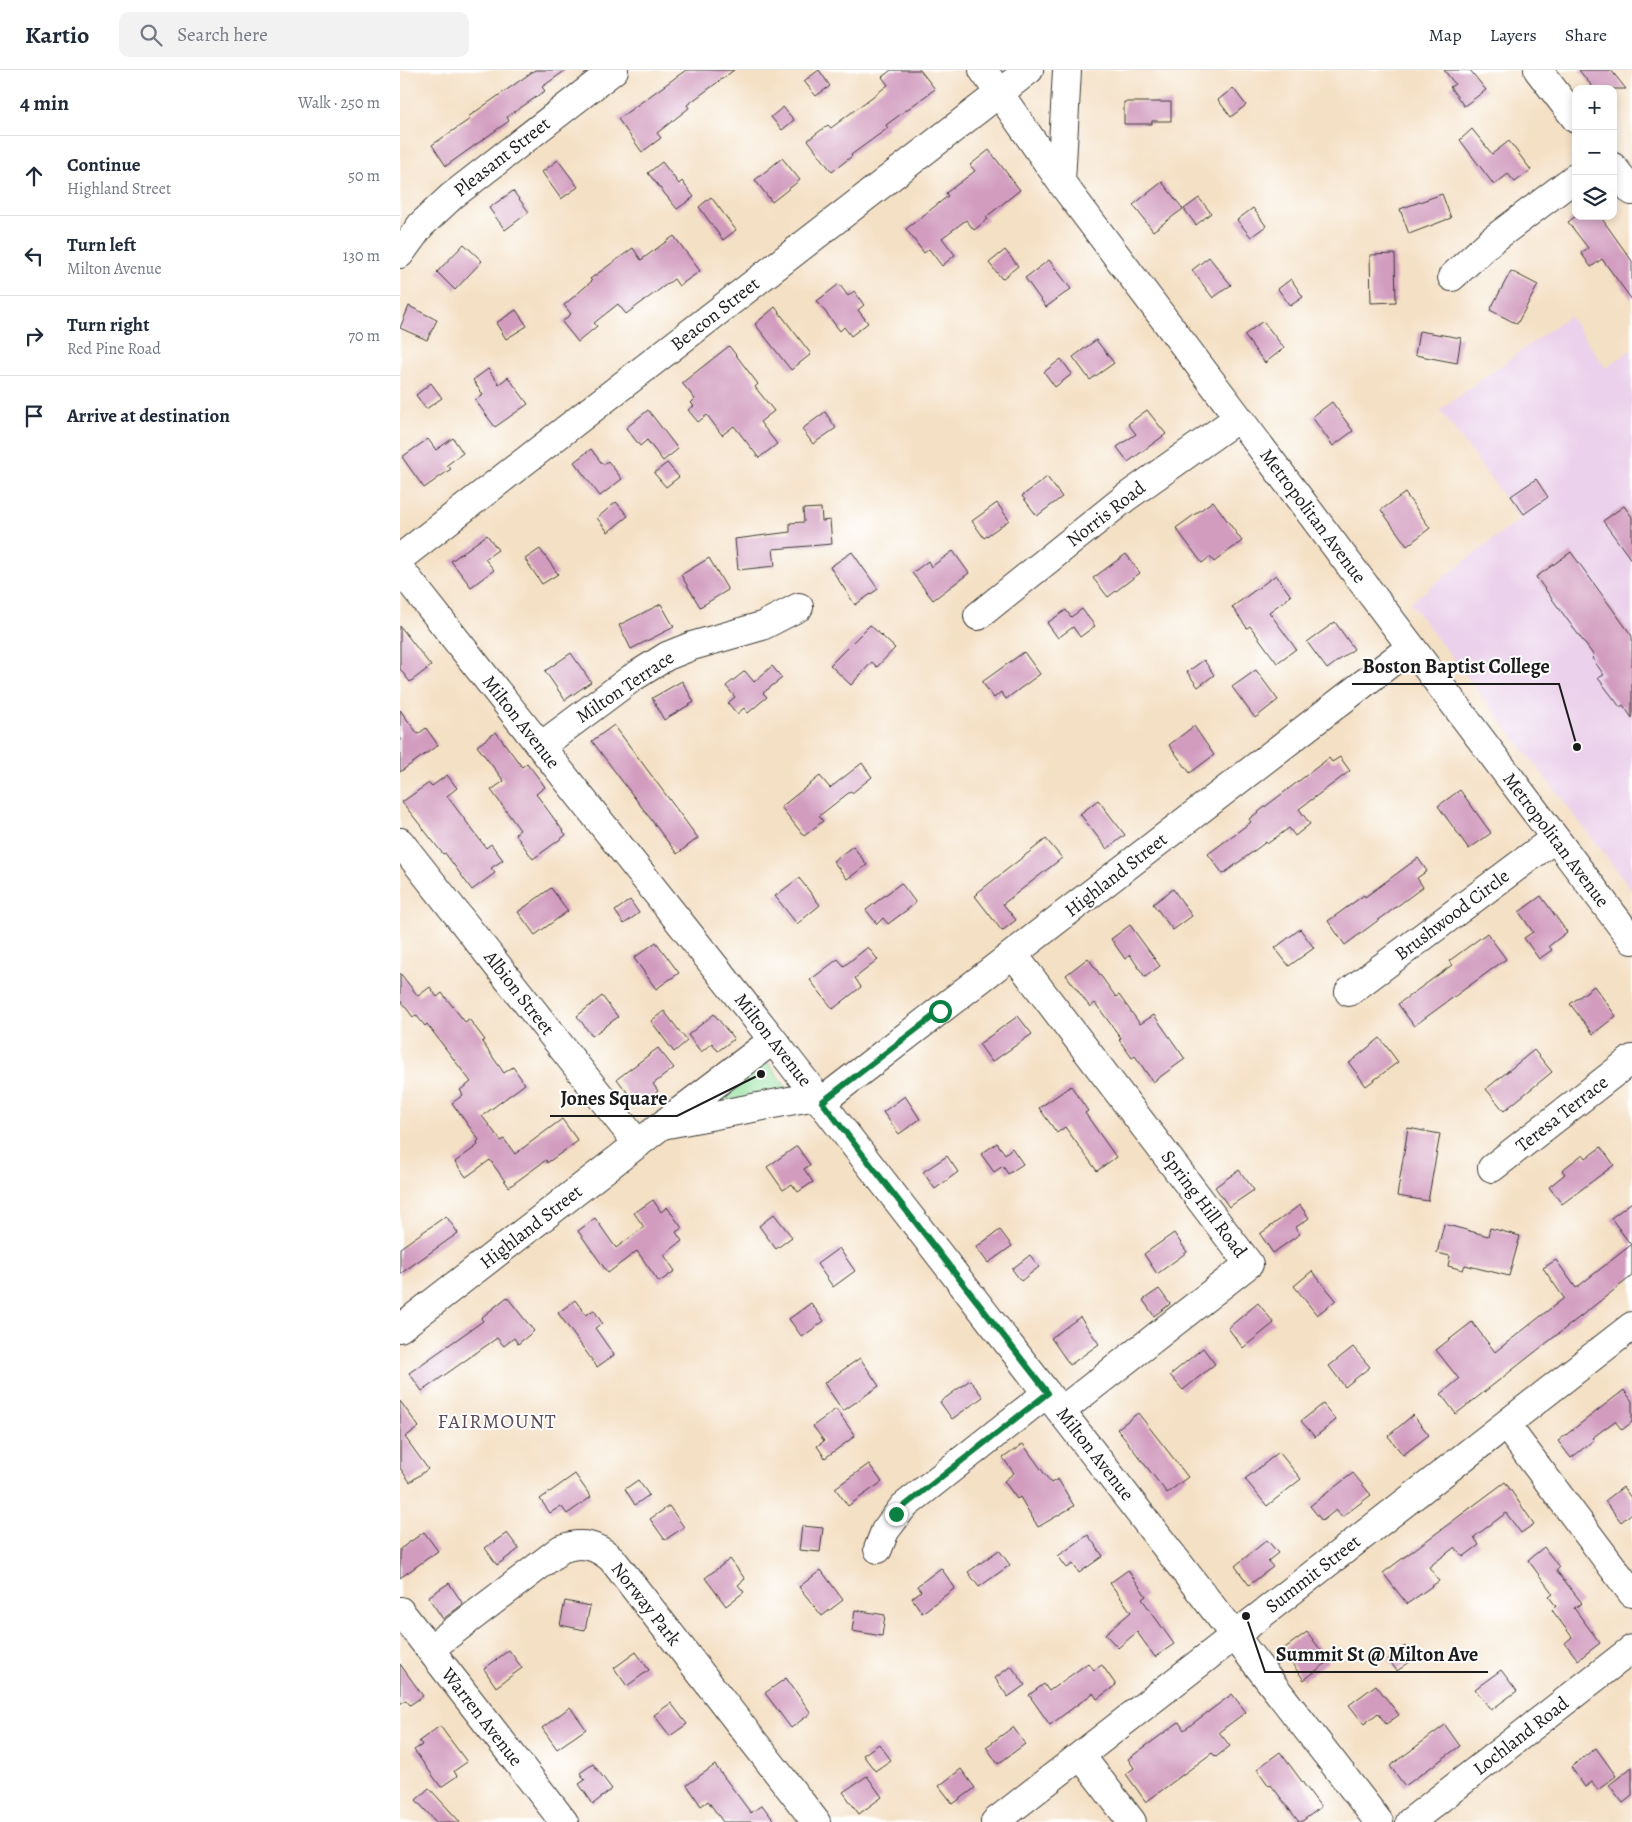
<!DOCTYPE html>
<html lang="en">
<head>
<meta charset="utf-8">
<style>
  body { margin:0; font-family:Alegreya,serif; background:#f2f2f3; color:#1f2937 }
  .controls { position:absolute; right:15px; top:15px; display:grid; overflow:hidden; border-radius:10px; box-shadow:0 2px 8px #0003 }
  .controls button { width:45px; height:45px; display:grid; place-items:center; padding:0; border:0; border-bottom:1px solid #e0e1e3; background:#fff; color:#1f2937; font:25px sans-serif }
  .stop { position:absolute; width:15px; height:15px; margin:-11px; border:4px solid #0b8043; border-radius:50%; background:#fff }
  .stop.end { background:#0b8043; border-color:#fff; box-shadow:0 1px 5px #0008 }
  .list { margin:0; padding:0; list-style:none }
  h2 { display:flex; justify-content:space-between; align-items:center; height:65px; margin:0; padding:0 20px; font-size:21px }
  h2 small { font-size:16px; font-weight:400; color:#747a83 }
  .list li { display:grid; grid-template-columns:32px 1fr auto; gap:15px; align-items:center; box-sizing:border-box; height:80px; padding:0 20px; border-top:1px solid #e0e1e3 }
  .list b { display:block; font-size:19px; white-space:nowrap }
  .list p { margin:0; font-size:16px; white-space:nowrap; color:#747a83 }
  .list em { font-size:16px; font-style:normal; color:#747a83 }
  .icon { flex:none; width:28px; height:28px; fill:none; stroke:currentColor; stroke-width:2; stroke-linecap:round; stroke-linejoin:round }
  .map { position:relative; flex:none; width:1232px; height:1752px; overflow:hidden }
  header { display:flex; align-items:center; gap:30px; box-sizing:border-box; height:70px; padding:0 25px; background:#fff; border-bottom:1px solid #e0e1e3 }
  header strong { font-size:24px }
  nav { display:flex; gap:28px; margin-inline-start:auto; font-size:18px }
  .search { width:350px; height:45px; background:#f2f2f3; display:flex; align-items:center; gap:12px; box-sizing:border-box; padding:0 18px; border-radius:10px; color:#747a83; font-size:19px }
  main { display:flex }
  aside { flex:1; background:#fff }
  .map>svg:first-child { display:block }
  .built { fill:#ebd1eb }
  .green { fill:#92e09e; stroke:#577e5d }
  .building { fill:#d29cbf }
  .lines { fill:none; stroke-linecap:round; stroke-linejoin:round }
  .minor-casing { stroke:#3c3935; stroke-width:30 }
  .minor { stroke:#fff; stroke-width:28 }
  .route { stroke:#0b8043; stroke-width:6 }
  .labels { text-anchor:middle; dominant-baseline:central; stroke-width:4; stroke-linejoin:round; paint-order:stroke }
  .street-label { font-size:19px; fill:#1c1c1c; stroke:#fff }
  .neighbourhood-label { font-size:20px; letter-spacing:1px; fill:#5c4955; stroke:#fff }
  .leader { fill:none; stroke:#1c1c1c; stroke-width:2 }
  .callout-dot { fill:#1c1c1c; stroke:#fff; stroke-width:2 }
  .callout-label { font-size:20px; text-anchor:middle; font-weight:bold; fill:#1c1c1c; stroke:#fff; stroke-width:4; stroke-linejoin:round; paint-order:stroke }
</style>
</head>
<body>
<header>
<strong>Kartio</strong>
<div class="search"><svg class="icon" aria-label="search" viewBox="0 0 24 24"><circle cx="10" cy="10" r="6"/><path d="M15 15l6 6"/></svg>Search here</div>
<nav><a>Map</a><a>Layers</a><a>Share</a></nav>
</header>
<main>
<aside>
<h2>4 min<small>Walk · 250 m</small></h2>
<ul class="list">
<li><svg class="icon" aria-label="ahead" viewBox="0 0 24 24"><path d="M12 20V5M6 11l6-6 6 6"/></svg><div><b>Continue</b><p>Highland Street</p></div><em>50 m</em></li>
<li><svg class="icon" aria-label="left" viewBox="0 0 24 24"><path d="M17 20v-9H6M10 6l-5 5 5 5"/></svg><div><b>Turn left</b><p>Milton Avenue</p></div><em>130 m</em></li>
<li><svg class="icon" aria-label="right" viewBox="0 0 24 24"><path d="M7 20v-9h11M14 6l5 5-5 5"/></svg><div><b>Turn right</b><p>Red Pine Road</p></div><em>70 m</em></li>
<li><svg class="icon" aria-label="arrive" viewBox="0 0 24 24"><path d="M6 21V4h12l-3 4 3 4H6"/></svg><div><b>Arrive at destination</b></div></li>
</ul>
</aside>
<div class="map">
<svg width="1232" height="1752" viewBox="0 0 1232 1752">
  <rect width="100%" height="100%" fill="#fff"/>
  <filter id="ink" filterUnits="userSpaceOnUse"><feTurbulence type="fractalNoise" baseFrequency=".02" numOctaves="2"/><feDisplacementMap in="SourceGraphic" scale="10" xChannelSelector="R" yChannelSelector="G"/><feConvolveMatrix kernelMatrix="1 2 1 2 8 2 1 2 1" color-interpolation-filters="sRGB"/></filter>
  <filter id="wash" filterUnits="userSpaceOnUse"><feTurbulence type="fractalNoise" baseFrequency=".0096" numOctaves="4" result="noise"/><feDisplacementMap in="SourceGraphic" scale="20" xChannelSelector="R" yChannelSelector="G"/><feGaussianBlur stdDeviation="1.12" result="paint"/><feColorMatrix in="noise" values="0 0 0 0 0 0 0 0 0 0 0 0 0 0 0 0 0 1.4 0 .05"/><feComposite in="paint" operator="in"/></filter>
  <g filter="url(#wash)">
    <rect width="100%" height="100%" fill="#f4e0c5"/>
    <!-- built -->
    <path class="built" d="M1169 246 1206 298 1232 279V820L1010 533 1120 449 1040 340Z"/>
    <!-- green -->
    <path class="green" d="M365 989 388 1020 303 1037Z"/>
    <g id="blocks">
      <!-- building -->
      <path class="building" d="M135 0H166L142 17 145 21 107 47 109 51 46 96 32 75 70 49 68 47Z
        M286 0H334L287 35 289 38 257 63 261 68 242 82 218 49Z
        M419 0 430 16 416 26 404 11Z
        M491 0H520L535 19 486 55 488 58 451 85 452 86 432 102 408 70 428 55 431 58 488 15 482 7Z
        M1044 0H1070L1086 20 1064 36 1050 17 1055 14Z
        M1179 0H1211L1226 19H1194Z
        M833 18 846 35 831 47 818 30Z
        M724 32H771V51H752V54H724Z
        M383 37 394 50 382 60 371 47Z
        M1072 59 1092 84 1109 71 1131 100 1115 112 1108 104 1094 115 1060 70Z
        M589 80 620 120 586 147 588 149 574 160 566 150 542 168 555 185 542 196 529 179 524 183 506 159 548 126 546 123 575 101 570 95Z
        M382 88 400 110 372 132 355 110Z
        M158 90 178 117 161 129 142 102Z
        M262 92 279 114 282 111 294 127 277 139 248 103Z
        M762 112 783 139 753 161 733 135Z
        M113 121 129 142 105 160 89 138Z
        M1042 124 1051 148 1009 164 1000 139Z
        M311 127 336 160 323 170 299 137Z
        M799 128 811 143 796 155 784 139Z
        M853 138 866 156 851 167 837 150Z
        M1176 146H1200L1232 191V230L1202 189 1191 197 1181 183 1188 178 1168 152Z
        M274 166 300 201 279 216 274 209 226 244 218 234 194 253 197 256 178 272 162 252 171 244 164 235 192 211 190 209 233 178 241 190Z
        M64 174 82 191 55 220 37 202Z
        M605 180 618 196 602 209 589 193Z
        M995 184 996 232 971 233 970 185Z
        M809 187 831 215 813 228 792 200Z
        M649 190 671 219 646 237 625 208Z
        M1111 201 1138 215 1117 254 1090 240Z
        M891 209 903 227 890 236 878 219Z
        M439 214 448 226 454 221 464 235 458 240 468 253 451 266 444 257 440 261 417 231Z
        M9 236 37 250 27 270 0 258Z
        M375 237 411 284 391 300 355 254Z
        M116 240 127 256 106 269 96 253Z
        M863 251 884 278 865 293 844 265Z
        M1019 261 1061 268 1057 293 1015 285Z
        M696 270 714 293 690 310 673 287Z
        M329 276 358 314 355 317 374 341 360 352 377 374 359 388 334 356 322 365 307 345 298 352 288 340 294 336 291 333 295 329 282 313Z
        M661 289 672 304 655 317 644 302Z
        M88 299 99 314 108 307 128 334 95 357 75 330 83 325 73 310Z
        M31 313 42 328 26 339 16 325Z
        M932 332 953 361 933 376 912 347Z
        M248 340 278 379 263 391 247 370 240 376 226 358Z
        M747 340 766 364 728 392 717 377 736 364 728 354Z
        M425 342 436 358 413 374 402 359Z
        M53 368 63 383 47 395 51 399 24 418 2 387 28 369 36 380Z
        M191 379 203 395 208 391 222 409 200 426 174 392Z
        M267 393 279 407 266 417 254 403Z
        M647 407 662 427 637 446 622 426Z
        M1136 409 1148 427 1124 444 1111 426Z
        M1005 423 1030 458 1007 476 981 440Z
        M813 431 842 471 814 492 810 487 802 493 776 458Z
        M216 432 228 446 208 462 197 448Z
        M597 433 609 450 584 468 572 451Z
        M1224 436 1232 447V491L1203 451Z
        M421 438 422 451 430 450 432 474 373 479 375 496 338 500 335 469 390 462V453L404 452 403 439Z
        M87 465 98 480 85 489 94 500 71 517 51 491Z
        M140 479 158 504 142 514 125 489Z
        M553 481 569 503 533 530 512 503 528 491 531 497Z
        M452 482 478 519 455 535 430 497Z
        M1171 482 1232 566V648L1223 635 1220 637 1198 608 1204 605 1192 588 1194 586 1136 507Z
        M726 484 740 503 708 527 693 508Z
        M309 488 328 520 300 537 281 505Z
        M876 505 891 526 869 542 896 579 877 593 850 556 847 558 832 537Z
        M261 534 274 557 231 579 219 555Z
        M682 539 695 556 680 567 673 557 658 568 647 553 666 540 671 547Z
        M935 552 954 579 927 599 907 572Z
        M470 555 495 578 477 597 472 592 451 615 430 595Z
        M0 556 31 596 10 612 0 599Z
        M624 582 640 604 606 629 601 622 594 628 582 612Z
        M171 583 191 612 165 630 145 601Z
        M804 590 814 605 798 617 787 602Z
        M372 596 382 608 363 623 367 627 348 643 344 638 337 644 328 633 335 627 326 616 345 601 354 612Z
        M856 600 878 630 855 648 832 617Z
        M282 611 294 632 264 650 252 628Z
        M0 640 18 664 26 658 38 675 0 702Z
        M214 655 298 768 277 784 192 671Z
        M794 656 814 685 790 703 769 675Z
        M96 662 122 697 127 693 140 710 145 717 136 724 166 765 133 789 115 764 120 760 91 720 104 711 77 676Z
        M940 687 950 701 899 739 910 754 895 766 889 758 867 774 866 772 823 804 808 784 851 752 849 749 929 688 932 692Z
        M462 693 472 707 452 723 451 721 419 746 423 751 404 766 381 737 420 706 430 718Z
        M47 705 57 718 47 726 86 778 91 774 103 790 91 798 95 803 72 820 45 783 43 784 2 732 29 713 32 716Z
        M1060 720 1091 763 1069 779 1038 736Z
        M698 730 725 765 707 779 680 744Z
        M646 769 662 788 603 834 616 850 602 861 575 826 578 824 577 823Z
        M453 776 467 795 447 809 433 791Z
        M1018 788 1027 801 1017 808 1023 817 945 875 928 851 964 825 965 827Z
        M399 808 420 835 397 854 375 826Z
        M501 813 516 833 488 854 483 848 477 854 466 840Z
        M151 818 168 841 135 865 118 842Z
        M773 819 792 846 773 860 753 834Z
        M1141 826 1167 862 1149 876 1152 880 1139 889 1124 868 1133 862 1119 842Z
        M230 830 239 843 224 854 215 841Z
        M730 855 760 896 745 907 730 885 725 889 711 869Z
        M900 859 914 878 889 896 875 878Z
        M1087 863 1106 889 1014 956 998 934 1052 895 1049 891Z
        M256 872 279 903 256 919 234 888Z
        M468 877 478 890 455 908 461 917 433 939 410 910 438 889 444 896Z
        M688 888 716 927 719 925 740 954 754 945 785 989 753 1012 735 986 732 988 719 970 721 968 695 933 690 937 666 905Z
        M0 903 18 926 30 917 37 927 42 923 65 952 69 949 85 970 82 972 104 1003 113 997 125 1014 82 1046 101 1071 104 1069 115 1084 162 1049 178 1071 147 1093 146 1090 109 1117 90 1090 66 1107 55 1092 78 1075 77 1072 79 1070 52 1033 63 1025 60 1020 71 1012 27 954 25 956 16 945 13 947 0 930Z
        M1194 916 1216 946 1193 964 1170 934Z
        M202 926 218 947 192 966 177 946Z
        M264 941 287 971 274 982 251 951Z
        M314 944 334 969 318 981 312 973 301 982 288 965Z
        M618 946 632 964 592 992 579 974Z
        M980 968 998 992 966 1016 949 993Z
        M258 978 274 998 253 1014 258 1021 245 1031 240 1025 233 1030 217 1009Z
        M1134 980 1152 1002 1104 1041 1086 1019Z
        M671 1016 688 1041 685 1043 716 1087 697 1101 665 1057 657 1063 639 1038Z
        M505 1026 520 1049 499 1064 483 1042Z
        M1008 1058 1040 1064 1028 1131 997 1126Z
        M597 1073 605 1084 612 1078 623 1094 608 1104 603 1096 594 1102 581 1084Z
        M397 1076 410 1095 404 1099 413 1112 398 1122 392 1114 383 1120 367 1097Z
        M1201 1077 1214 1095 1162 1134 1149 1117 1165 1104 1162 1100 1183 1084 1186 1088Z
        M547 1086 558 1102 535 1119 523 1102Z
        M839 1100 854 1120 829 1137 815 1117Z
        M253 1130 261 1142 267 1137 282 1158 276 1162 282 1171 264 1185 275 1201 259 1212 237 1181 208 1203 178 1161 195 1148 216 1178 244 1157 234 1143Z
        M1232 1132V1206L1056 1344 1041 1324 1059 1309 1036 1280 1072 1252 1095 1282 1164 1228 1143 1198 1156 1190 1176 1218 1231 1175 1211 1148Z
        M900 1135 909 1148 895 1158 900 1164 873 1183 860 1164Z
        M374 1144 392 1167 376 1179 359 1156Z
        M46 1146 58 1163 0 1204V1178Z
        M1044 1154 1088 1166 1090 1158 1120 1166 1109 1206 1065 1195 1063 1200 1048 1196 1050 1186 1037 1183Z
        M600 1160 612 1176 588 1193 576 1177Z
        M774 1163 787 1182 757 1204 744 1184Z
        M439 1178 455 1201 433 1217 417 1194Z
        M630 1185 639 1197 621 1211 612 1199Z
        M912 1201 936 1230 917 1245 894 1216Z
        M759 1219 770 1234 754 1246 743 1230Z
        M107 1227 134 1261 118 1274 114 1268 104 1276 97 1268 22 1321 9 1303 83 1251 81 1248Z
        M175 1230 186 1245 194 1240 202 1253 195 1258 214 1285 197 1297 158 1243Z
        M411 1233 424 1251 402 1267 389 1249Z
        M858 1233 874 1253 843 1278 828 1258Z
        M680 1247 699 1274 670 1295 651 1268Z
        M953 1277 970 1297 945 1317 929 1296Z
        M803 1278 815 1294 783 1320 770 1305Z
        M460 1288 479 1316 443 1341 424 1313Z
        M570 1310 583 1327 552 1349 540 1332Z
        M1224 1320 1232 1331V1352L1222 1360 1215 1351 1192 1368 1194 1370 1171 1388 1158 1371Z
        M0 1331 19 1357 5 1367 28 1399 10 1412 0 1398Z
        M923 1334 936 1350 915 1367 901 1351Z
        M436 1339 455 1366 425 1388 417 1376 424 1371 413 1356Z
        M738 1343 788 1407 767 1423 717 1359Z
        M1013 1345 1029 1365 1003 1385 988 1366Z
        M623 1374 651 1413 658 1409 674 1436 638 1457 620 1427 617 1429 604 1411 614 1403 603 1388Z
        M879 1382 901 1409 867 1436 845 1409Z
        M469 1394 482 1412 448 1436 435 1418Z
        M953 1403 971 1425 942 1447 936 1440 922 1451 910 1436Z
        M175 1404 191 1427 167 1444 161 1436 150 1443 140 1429Z
        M238 1410 249 1425 235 1435 225 1419Z
        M1105 1412 1134 1454 1121 1463 1106 1443 1074 1467 1079 1475 1063 1487 1055 1477 1029 1497 1039 1511 1007 1534 983 1503Z
        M1223 1417 1232 1429V1443L1221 1452 1205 1431Z
        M269 1436 284 1457 265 1470 250 1449Z
        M402 1456 423 1458 420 1482 399 1480Z
        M24 1462 38 1481 0 1508V1479Z
        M107 1463 119 1479 97 1495 85 1478Z
        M688 1465 703 1486 679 1503 673 1494 667 1498 658 1486Z
        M867 1470 878 1483 868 1491 873 1497 849 1515 835 1496Z
        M1144 1477 1159 1497 1156 1500 1182 1533 1174 1538 1200 1573 1178 1590 1165 1573 1172 1567 1152 1540 1156 1536 1149 1527 1153 1524 1128 1490Z
        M599 1480 610 1495 579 1517 568 1502Z
        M330 1489 345 1509 338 1515 344 1522 326 1536 305 1508Z
        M541 1498 555 1518 522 1543 512 1528 521 1521 517 1516Z
        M421 1500 443 1530 422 1546 399 1517Z
        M728 1500 746 1526 742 1529 774 1574 755 1587 737 1562 718 1578 705 1564 731 1542 710 1513Z
        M49 1513 63 1534 43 1549 28 1527Z
        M165 1531 190 1536 185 1560 160 1555Z
        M455 1540 485 1545 482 1566 452 1561Z
        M907 1562 929 1591 904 1610 882 1580Z
        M1005 1576 1014 1589 997 1601 988 1589Z
        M109 1580 122 1598 96 1617 84 1599Z
        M236 1582 249 1600 227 1616 214 1598Z
        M688 1593 694 1600 702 1595 716 1615 697 1629 693 1623 650 1655 629 1625 644 1614 649 1621Z
        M0 1594 23 1626 10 1635 6 1630 0 1634Z
        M611 1596 625 1615 608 1627 595 1608Z
        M1101 1600 1117 1621 1091 1640 1075 1619Z
        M386 1608 411 1643 391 1658 365 1623Z
        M976 1615 999 1645 986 1654 978 1643 964 1654 949 1635Z
        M832 1624 846 1642 819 1662 830 1676 816 1687 812 1683 746 1732 726 1704 734 1698 728 1689 779 1652 784 1660Z
        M271 1633 287 1654 270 1666 254 1645Z
        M170 1637 186 1659 157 1679 142 1658Z
        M1045 1655 1060 1676 1005 1716 990 1696Z
        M40 1656 67 1692 54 1701 57 1706 41 1717 14 1680 22 1675 19 1671Z
        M613 1657 625 1674 598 1694 586 1677Z
        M479 1674 491 1690 475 1701 463 1685Z
        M1196 1678 1216 1706 1198 1720 1192 1712 1185 1717 1171 1697Z
        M880 1682 921 1737 901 1752H899L871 1715 869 1716 857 1699Z
        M193 1694 212 1719 193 1734 179 1714 185 1710 180 1703Z
        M315 1695 351 1743 362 1735 375 1752H323L308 1731 301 1736 287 1715Z
        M1232 1697V1726L1223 1733 1209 1715Z
        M561 1699 575 1718 553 1734 539 1716Z
        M467 1706 482 1727 459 1744 443 1722Z
        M29 1718 60 1752H36L16 1730Z"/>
    </g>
  </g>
  <g filter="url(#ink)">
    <use href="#blocks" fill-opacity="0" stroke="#3c3935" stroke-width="1"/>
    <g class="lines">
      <defs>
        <path id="minor" d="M583 0 661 112 1232 870
          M1138 0 1176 49
          M1213 97 1232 121
          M661 112 667 0
          M0 184 21 155 52 126 214 0
          M1052 207 1091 171 1176 107
          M0 488 629 0
          M0 499 373 970 979 1752
          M578 546 725 428 838 348
          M141 676 232 608 267 586 292 576 362 556 399 537
          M0 772 238 1074
          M613 884 849 1194 661 1341
          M949 922 1155 768
          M421 1032 1011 577
          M267 1051 373 970
          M1092 1098 1232 989
          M0 1258 262 1055 416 1026
          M1106 1355 1232 1523
          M478 1479 485 1461 503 1437 647 1323
          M0 1541 164 1752
          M30 1579 161 1479C181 1471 196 1475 212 1489L416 1752
          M681 1686 732 1752
          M595 1752 1232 1256
          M1010 1752 1232 1579"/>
      </defs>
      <!-- minor casing -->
      <use href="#minor" class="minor-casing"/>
      <!-- minor -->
      <use href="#minor" class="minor"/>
    </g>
  </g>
  <g class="lines" filter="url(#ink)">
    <!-- route -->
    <path class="route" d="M496 1444 503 1437 648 1323 422 1032 540 941"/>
  </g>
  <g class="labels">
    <!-- street labels -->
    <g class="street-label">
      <text transform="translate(102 87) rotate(-38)">Pleasant Street</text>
      <text transform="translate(315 244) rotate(-38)">Beacon Street</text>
      <text transform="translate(706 444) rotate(-38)">Norris Road</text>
      <text transform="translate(913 446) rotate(53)">Metropolitan Avenue</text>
      <text transform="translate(225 617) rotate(-34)">Milton Terrace</text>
      <text transform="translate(121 652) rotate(52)">Milton Avenue</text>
      <text transform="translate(1156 770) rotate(53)">Metropolitan Avenue</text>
      <text transform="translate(716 805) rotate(-38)">Highland Street</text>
      <text transform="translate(1052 845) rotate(-37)">Brushwood Circle</text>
      <text transform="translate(119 923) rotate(52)">Albion Street</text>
      <text transform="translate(373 970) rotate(52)">Milton Avenue</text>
      <text transform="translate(1162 1044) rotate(-38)">Teresa Terrace</text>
      <text transform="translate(804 1134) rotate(53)">Spring Hill Road</text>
      <text transform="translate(131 1157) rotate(-38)">Highland Street</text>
      <text transform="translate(695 1384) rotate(52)">Milton Avenue</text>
      <text transform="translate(913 1504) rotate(-38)">Summit Street</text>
      <text transform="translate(246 1534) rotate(52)">Norway Park</text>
      <text transform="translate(82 1647) rotate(52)">Warren Avenue</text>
      <text transform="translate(1121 1666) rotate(-38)">Lochland Road</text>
    </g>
    <!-- neighbourhood labels -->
    <g class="neighbourhood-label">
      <text x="97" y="1351">FAIRMOUNT</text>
    </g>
  </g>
  <!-- callouts -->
  <path class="leader" d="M1177 677L1159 614H952M361 1004L277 1046H150M846 1546L865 1602H1088"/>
  <g class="callout-dot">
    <circle cx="1177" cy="677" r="5"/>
    <circle cx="361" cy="1004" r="5"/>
    <circle cx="846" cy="1546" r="5"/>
  </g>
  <g class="callout-label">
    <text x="1056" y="603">Boston Baptist College</text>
    <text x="214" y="1035">Jones Square</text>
    <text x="977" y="1591">Summit St @ Milton Ave</text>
  </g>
</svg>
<div class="controls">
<button>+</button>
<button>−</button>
<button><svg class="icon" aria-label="layers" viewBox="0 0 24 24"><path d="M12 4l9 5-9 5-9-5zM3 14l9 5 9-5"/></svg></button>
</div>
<div class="stop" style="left:540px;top:941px"></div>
<div class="stop end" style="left:496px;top:1444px"></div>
</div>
</main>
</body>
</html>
